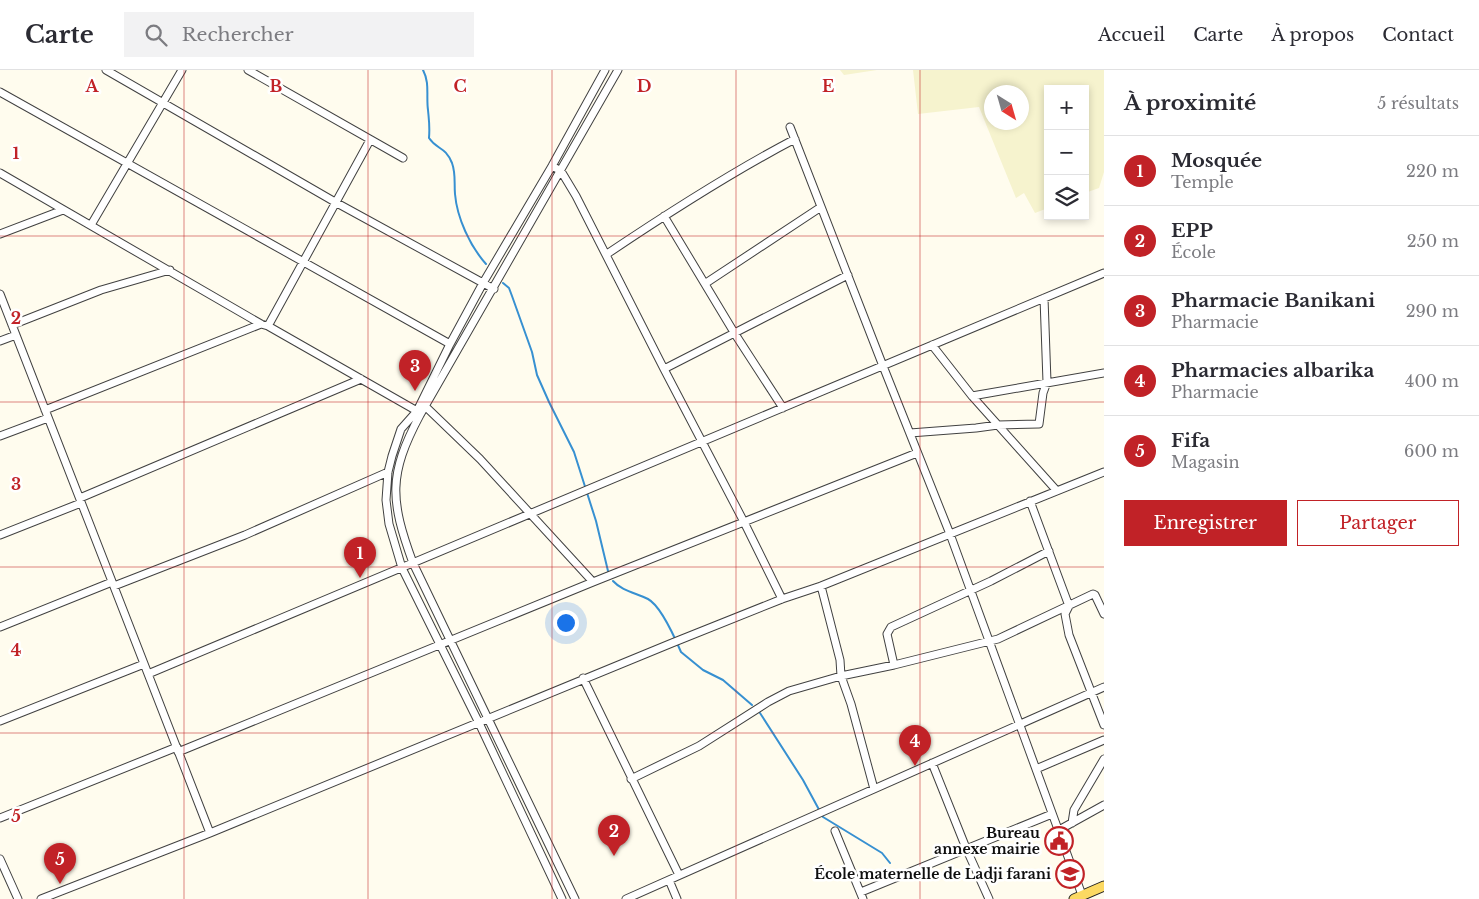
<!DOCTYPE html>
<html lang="fr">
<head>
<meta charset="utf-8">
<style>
  body { margin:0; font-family:"Libre Baskerville",serif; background:#f2f2f3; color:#2b2b33 }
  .controls { position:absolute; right:15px; top:15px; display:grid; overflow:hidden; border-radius:0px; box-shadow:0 2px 8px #0003 }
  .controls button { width:45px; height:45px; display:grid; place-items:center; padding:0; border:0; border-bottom:1px solid #e1e1e2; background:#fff; color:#2b2b33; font:25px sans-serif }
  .compass { position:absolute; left:984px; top:15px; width:45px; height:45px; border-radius:50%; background:#fff; box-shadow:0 2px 8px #0003; rotate:143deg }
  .you { position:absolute; left:565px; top:552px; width:18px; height:18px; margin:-12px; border:4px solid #fff; border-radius:50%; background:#1a73e8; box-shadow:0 0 0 8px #1a73e833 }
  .badge { display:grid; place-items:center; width:32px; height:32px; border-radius:50%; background:#c12227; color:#fff; font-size:16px; font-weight:700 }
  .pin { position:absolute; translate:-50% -41px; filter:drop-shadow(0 1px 2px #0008) }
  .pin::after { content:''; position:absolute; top:26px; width:18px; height:15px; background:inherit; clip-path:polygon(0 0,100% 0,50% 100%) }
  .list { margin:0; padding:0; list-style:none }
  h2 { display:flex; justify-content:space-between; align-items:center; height:65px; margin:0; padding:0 20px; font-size:21px }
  h2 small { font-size:16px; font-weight:400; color:#7c7c81 }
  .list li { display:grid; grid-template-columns:32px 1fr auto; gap:15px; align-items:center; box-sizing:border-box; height:70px; padding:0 20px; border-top:1px solid #e1e1e2 }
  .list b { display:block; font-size:19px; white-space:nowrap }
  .list p { margin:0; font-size:16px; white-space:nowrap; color:#7c7c81 }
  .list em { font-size:16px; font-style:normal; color:#7c7c81 }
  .actions { display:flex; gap:10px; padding:15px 20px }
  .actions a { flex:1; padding:11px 0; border:1px solid #c12227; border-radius:0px; text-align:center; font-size:18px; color:#c12227 }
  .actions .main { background:#c12227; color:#fff }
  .icon { flex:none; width:28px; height:28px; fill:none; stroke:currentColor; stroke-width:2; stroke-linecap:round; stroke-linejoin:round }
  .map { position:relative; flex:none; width:1104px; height:829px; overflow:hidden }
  header { display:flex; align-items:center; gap:30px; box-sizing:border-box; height:70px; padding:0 25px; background:#fff; border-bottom:1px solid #e1e1e2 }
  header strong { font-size:24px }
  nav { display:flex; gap:28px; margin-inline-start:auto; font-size:18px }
  .search { width:350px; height:45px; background:#f2f2f3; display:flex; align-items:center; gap:12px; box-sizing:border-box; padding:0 18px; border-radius:0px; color:#7c7c81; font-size:19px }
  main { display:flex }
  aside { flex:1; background:#fff }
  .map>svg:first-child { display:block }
  .farmland { fill:#f6f3ce; fill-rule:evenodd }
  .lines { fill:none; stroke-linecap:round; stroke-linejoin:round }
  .stream { stroke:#3790d1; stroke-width:2 }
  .minor-casing { stroke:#414141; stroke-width:9 }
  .major-casing { stroke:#1f1f1f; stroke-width:11 }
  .minor { stroke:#fff; stroke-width:7 }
  .major { stroke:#fcd962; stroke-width:9 }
  .grid { fill:none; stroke:#c12227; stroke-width:1; stroke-opacity:0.55 }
  .labels { text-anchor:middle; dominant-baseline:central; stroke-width:5; stroke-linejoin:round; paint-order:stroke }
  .poi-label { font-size:14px; font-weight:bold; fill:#0e0e0e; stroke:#fff; text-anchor:end }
  .grid-label { font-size:16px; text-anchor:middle; font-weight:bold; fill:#c12227; stroke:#fff; stroke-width:5; stroke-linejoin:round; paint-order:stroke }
</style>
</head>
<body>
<header>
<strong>Carte</strong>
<div class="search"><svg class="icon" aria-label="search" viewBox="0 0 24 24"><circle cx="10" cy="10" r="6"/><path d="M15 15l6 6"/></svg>Rechercher</div>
<nav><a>Accueil</a><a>Carte</a><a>À propos</a><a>Contact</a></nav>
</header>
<main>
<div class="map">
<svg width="1104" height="829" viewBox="0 0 1104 829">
  <rect width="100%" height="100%" fill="#fffcee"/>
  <!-- farmland -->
  <path class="farmland" d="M840 0H877L844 5Z
    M913 0H1104V102L1099 118 1085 123V19H1048V138L1035 143 1024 123 1016 128 979 37 918 44ZM992 22H1022V52H992Z"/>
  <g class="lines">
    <!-- stream -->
    <path class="stream" d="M423 0C430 13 426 26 428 40 429 51 430 56 429 68 437 80 445 76 452 93 456 104 454 113 455 124 457 148 470 176 486 194
      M503 213 509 218 512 226 532 282 537 305 549 332 574 382 596 451 608 501
      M613 511C622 521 636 523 648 529 661 536 675 568 681 582L703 600 723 610 752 635
      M760 643 803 710 823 747 882 783 890 793"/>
    <defs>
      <path id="minor" d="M106 0 335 132 494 219
        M248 0 403 88
        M0 22 450 274
        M790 57 883 296 950 464 1082 825
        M552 96 561 101 576 126 664 299 744 452 782 529
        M0 103 261 254 268 256 417 341 420 344
        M664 146 735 264 783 338
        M91 155 182 0
        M0 164 63 140
        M607 184C668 143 730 103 795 69
        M706 213 821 137
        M0 224 210 763
        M12 255 101 220 170 200
        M268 256 370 70
        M0 271 16 265
        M932 275 972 326 1057 421
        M664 299 848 205
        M972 326 1104 303
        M426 337 480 389 593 512
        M45 340 261 254
        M910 363 976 358 998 355 1039 354 1043 323 1047 312 1044 228
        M0 366 48 348
        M80 428 361 309
        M1030 431 1069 536 1065 544 1069 565 1104 655
        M0 465 81 433
        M114 516 245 465 388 402
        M821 516 840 590 841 606 851 634 874 719
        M0 557 112 512
        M894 595 887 564 891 557 991 511 1049 481
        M148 604 1104 203
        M583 608 679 805
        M0 651 144 594
        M178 682 593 512 917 383
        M932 693 966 778 989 829
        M1036 699 1104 670
        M631 709 699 676 768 632 789 621 841 606 894 595 998 569 1093 524 1095 525 1104 544
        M0 748 177 677
        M1072 753 1074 740 1104 689
        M1059 760 1104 735
        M835 761 863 829
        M0 789 18 829
        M669 810 677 829
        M861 822 1052 744
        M41 829 210 763 672 573 782 529 821 516 1104 402
        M562 829 479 653 402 498 389 454 386 430 388 402 392 386 401 359 417 341 450 274 483 213 552 96 605 0
        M575 829 413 493C390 430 388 405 420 345L618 0
        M626 829 1104 617"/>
      <path id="major" d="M1074 829 1104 816"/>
    </defs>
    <!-- minor casing -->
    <use href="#minor" class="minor-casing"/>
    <!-- major casing -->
    <use href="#major" class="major-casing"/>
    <!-- minor -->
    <use href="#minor" class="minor"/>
    <!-- major -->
    <use href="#major" class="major"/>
  </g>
  <!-- grid -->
  <path class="grid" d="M184 0V829M368 0V829M552 0V829M736 0V829M920 0V829M0 166H1104M0 332H1104M0 497H1104M0 663H1104"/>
  <!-- icons -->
  <defs>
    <symbol id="civic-ring" viewBox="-11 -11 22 22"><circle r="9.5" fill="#fff" stroke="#c12227" stroke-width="1.5"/><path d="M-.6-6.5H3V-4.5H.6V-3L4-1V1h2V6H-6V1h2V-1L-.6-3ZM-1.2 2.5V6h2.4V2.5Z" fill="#c12227"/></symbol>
    <symbol id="school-ring" viewBox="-11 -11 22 22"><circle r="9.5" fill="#fff" stroke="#c12227" stroke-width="1.5"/><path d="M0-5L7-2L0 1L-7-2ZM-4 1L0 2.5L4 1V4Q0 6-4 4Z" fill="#c12227"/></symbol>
  </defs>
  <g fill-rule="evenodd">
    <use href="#civic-ring" x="1043" y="755" width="32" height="32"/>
    <use href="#school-ring" x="1054" y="788" width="32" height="32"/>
  </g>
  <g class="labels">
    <!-- poi labels -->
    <g class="poi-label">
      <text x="1040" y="763">Bureau<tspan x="1040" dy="16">annexe mairie</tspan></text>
      <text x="1051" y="804">École maternelle de Ladji farani</text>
    </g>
  </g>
  <g class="grid-label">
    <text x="92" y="22">A</text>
    <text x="276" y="22">B</text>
    <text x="460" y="22">C</text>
    <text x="644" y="22">D</text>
    <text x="828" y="22">E</text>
    <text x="16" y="89">1</text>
    <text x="16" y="254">2</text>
    <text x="16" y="420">3</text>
    <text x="16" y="586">4</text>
    <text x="16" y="752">5</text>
  </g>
</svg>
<div class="controls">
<button>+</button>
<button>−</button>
<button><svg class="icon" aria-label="layers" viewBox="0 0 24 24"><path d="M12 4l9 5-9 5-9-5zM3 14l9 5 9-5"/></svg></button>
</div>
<svg class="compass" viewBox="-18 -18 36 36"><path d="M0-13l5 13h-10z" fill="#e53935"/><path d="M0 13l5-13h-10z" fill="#7c7c81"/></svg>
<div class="you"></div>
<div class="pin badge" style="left:360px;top:508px">1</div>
<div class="pin badge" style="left:614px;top:786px">2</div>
<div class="pin badge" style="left:415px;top:321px">3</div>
<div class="pin badge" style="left:915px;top:696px">4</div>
<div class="pin badge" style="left:60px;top:814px">5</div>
</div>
<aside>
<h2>À proximité<small>5 résultats</small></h2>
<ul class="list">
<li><span class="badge">1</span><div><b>Mosquée</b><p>Temple</p></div><em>220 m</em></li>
<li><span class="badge">2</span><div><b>EPP</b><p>École</p></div><em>250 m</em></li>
<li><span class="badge">3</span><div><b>Pharmacie Banikani</b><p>Pharmacie</p></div><em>290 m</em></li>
<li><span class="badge">4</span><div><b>Pharmacies albarika</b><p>Pharmacie</p></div><em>400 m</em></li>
<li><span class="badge">5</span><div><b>Fifa</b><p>Magasin</p></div><em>600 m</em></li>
</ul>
<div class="actions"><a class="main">Enregistrer</a><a>Partager</a></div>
</aside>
</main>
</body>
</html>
